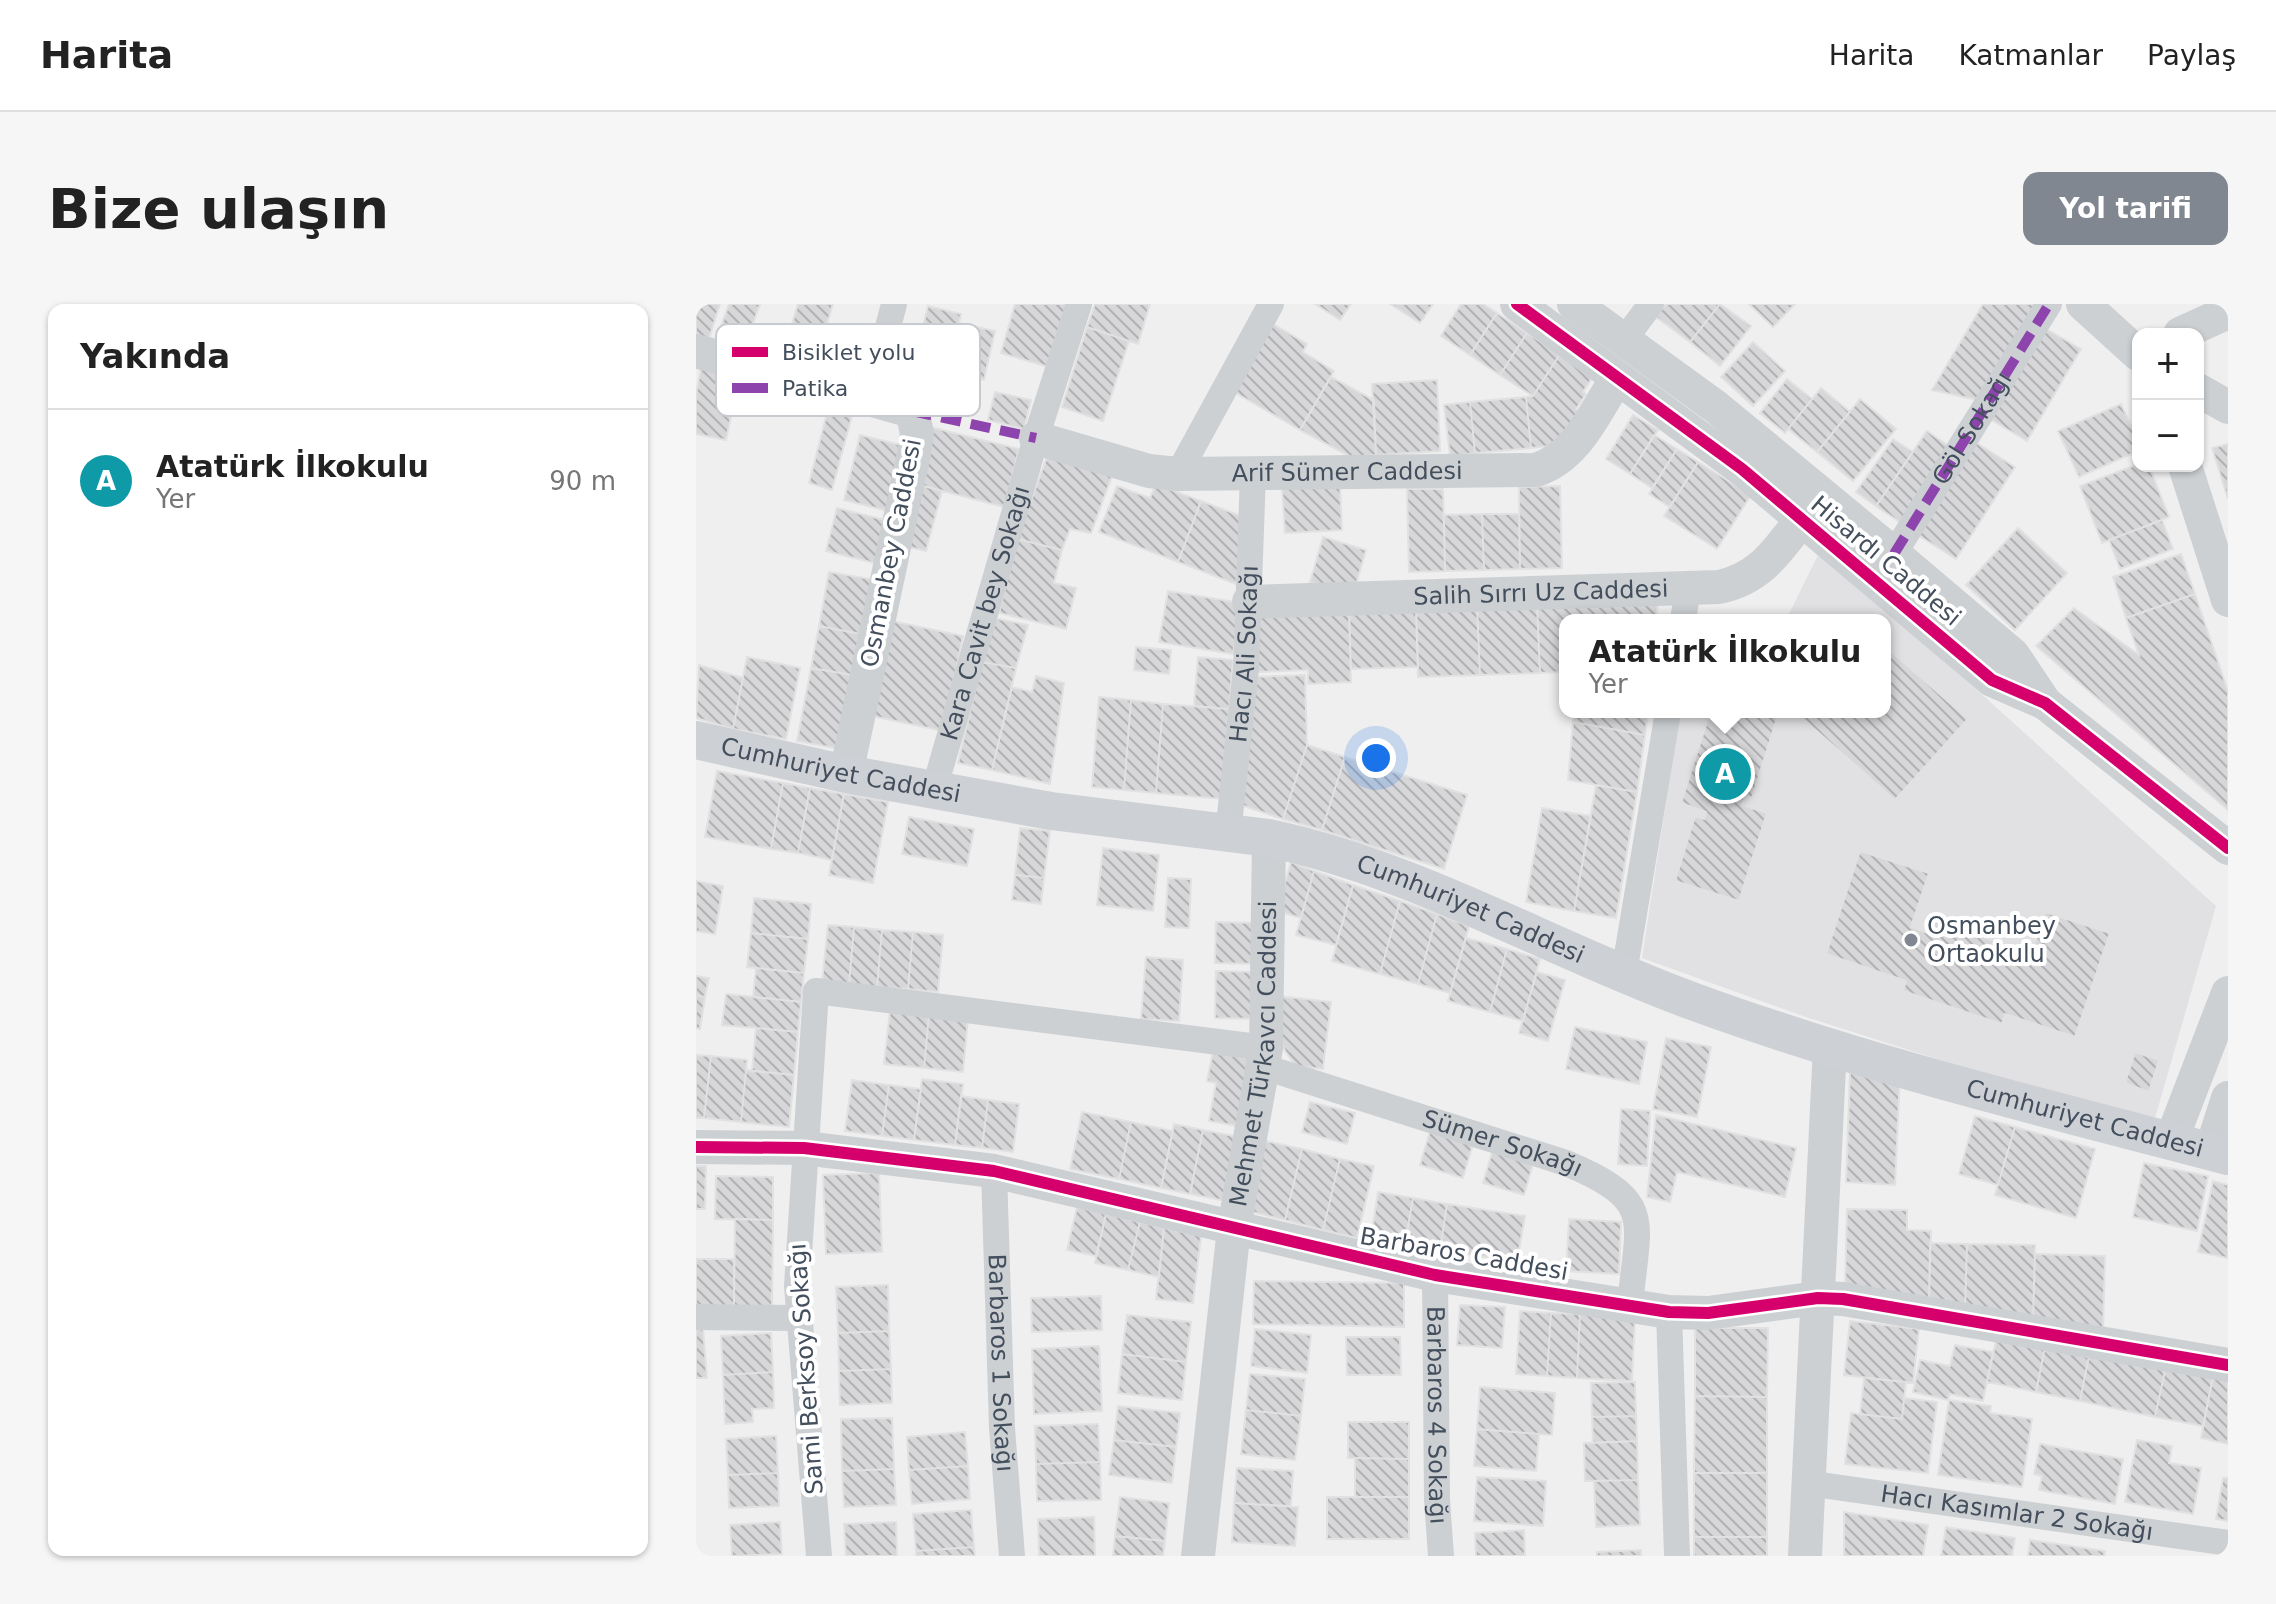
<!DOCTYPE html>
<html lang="tr">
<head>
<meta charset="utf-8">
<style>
  body { margin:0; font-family:"DejaVu Sans",sans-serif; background:#f6f6f6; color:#222 }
  .controls { position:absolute; right:24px; top:24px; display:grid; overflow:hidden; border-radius:16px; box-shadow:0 2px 6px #0004 }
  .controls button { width:72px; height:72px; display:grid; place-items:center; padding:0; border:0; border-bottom:2px solid #e0e0e0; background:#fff; color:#222; font:40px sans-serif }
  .you { position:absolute; left:680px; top:454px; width:28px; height:28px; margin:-20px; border:6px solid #fff; border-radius:50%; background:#1a73e8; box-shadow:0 0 0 12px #1a73e833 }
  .badge { display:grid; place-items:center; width:52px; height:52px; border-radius:50%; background:#808791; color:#fff; font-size:26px; font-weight:700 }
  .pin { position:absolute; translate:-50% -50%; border:4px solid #fff; box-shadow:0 2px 8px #0006 }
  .popup { position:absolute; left:863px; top:310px; width:332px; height:104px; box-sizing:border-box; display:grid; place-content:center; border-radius:16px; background:#fff; filter:drop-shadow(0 2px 6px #0005); font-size:26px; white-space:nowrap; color:#767676 }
  .popup b { font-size:30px; color:#222 }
  .popup::after { content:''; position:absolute; left:50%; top:100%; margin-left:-16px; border:16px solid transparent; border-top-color:#fff }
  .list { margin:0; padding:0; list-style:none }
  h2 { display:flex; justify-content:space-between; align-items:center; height:104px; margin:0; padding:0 32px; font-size:34px }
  h2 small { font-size:26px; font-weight:400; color:#767676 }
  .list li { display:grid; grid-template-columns:52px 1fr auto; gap:24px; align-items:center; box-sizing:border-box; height:144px; padding:0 32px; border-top:2px solid #e0e0e0 }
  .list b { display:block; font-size:30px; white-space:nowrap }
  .list p { margin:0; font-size:26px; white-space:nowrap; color:#767676 }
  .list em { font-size:26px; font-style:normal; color:#767676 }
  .map { position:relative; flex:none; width:1532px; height:1252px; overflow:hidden; border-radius:16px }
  header { display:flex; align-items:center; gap:48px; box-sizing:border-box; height:112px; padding:0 40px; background:#fff; border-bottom:2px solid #e0e0e0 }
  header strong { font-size:38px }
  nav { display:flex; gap:44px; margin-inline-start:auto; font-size:28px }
  .intro { display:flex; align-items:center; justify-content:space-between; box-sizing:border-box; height:192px; padding:0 48px }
  h1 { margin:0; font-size:56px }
  .button { padding:20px 36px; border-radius:16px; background:#808791; color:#fff; font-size:28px; font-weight:700 }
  main { display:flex; gap:48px; padding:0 48px }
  aside { flex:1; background:#fff; border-radius:16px; box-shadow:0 2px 6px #0004 }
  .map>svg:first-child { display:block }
  .education { fill:#e1e0e2 }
  .building { fill:url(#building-back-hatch); stroke:#e1e1e2; stroke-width:2 }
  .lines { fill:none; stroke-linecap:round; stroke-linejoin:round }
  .minor { stroke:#cdd0d3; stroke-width:26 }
  .tertiary { stroke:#cdd0d3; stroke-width:34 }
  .secondary { stroke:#cdd0d4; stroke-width:38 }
  .quiet { stroke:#8e44ad; stroke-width:10; stroke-dasharray:20 10; stroke-linecap:butt }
  .cycleway-casing { stroke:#fff; stroke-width:17 }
  .cycleway { stroke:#d6006c; stroke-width:12 }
  .poi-dot { fill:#808791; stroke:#fff; stroke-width:3 }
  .labels { text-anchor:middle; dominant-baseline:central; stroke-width:8; stroke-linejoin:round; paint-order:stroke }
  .street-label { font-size:24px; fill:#444f5e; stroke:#fff }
  .poi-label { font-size:24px; fill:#444f5e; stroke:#fff; text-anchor:start }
  .key { fill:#fff; stroke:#c7cacf; stroke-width:2 }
  .key-label { font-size:22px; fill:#444f5e }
</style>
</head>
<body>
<header>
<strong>Harita</strong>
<nav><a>Harita</a><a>Katmanlar</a><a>Paylaş</a></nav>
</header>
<div class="intro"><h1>Bize ulaşın</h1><a class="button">Yol tarifi</a></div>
<main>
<aside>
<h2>Yakında<small></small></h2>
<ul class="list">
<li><span class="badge" style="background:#0f9aa8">A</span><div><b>Atatürk İlkokulu</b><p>Yer</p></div><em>90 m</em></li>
</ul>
</aside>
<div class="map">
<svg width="1532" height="1252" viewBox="0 0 1532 1252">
  <defs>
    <pattern id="building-back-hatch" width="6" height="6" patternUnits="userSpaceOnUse" patternTransform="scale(2)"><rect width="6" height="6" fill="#d7d7d9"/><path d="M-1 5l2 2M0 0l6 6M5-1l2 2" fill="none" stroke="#b0b1b3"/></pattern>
  </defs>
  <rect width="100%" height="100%" fill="#f0efef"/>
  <!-- education -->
  <path class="education" d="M1125 245 1520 602 1459 814 1269 764 1110 713 946 654 984 408H1189V316H1090Z"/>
  <!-- building -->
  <path class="building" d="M0 0H24L10 44 0 41Z
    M33 0H64L45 54 17 44Z
    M102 0H137L118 63 86 54Z
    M319 0H374L356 64 305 49Z
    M399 0H454L442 40 391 23Z
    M619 0H655L644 16Z
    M694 0H737L724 19Z
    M765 0H787L801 9 774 51 745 32Z
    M970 0H1024L994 38 960 13Z
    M1024 0 1055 22 1024 62 994 38Z
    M1053 0H1099L1077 23Z
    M1287 0H1343L1286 97 1236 86Z
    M232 2 265 10 251 70 228 65 236 32 225 30Z
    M801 9 831 29 804 71 774 51Z
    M263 19 299 27 288 76 281 75 278 86 249 79Z
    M577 20 611 40 607 48 638 67 604 126 538 88Z
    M138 22 175 32 162 80 125 70Z
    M1345 22 1385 45 1331 137 1292 114Z
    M391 23 433 37 407 117 366 103Z
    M205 25 236 32 225 79 194 72Z
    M831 29 864 50 837 92 804 71Z
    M1057 38 1089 67 1057 102 1025 73Z
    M864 50 898 71 887 88 890 90 880 105 883 107 862 141 835 144 830 93 837 92Z
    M5 63 44 70 30 136 0 130V90Z
    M635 73 678 96 680 151 655 153 604 126Z
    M1091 75 1116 95 1089 129 1064 109Z
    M741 76 744 147 680 151 676 80Z
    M1125 84 1154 108 1121 148 1092 125Z
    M299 88 335 96 328 125 292 116Z
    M830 93 835 144 779 149 774 98Z
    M1164 95 1200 125 1157 177 1121 148Z
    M774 98 779 149 754 152 748 101Z
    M1425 100 1442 136V147L1383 173 1362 127Z
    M132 105 156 112 136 186 113 179Z
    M937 111 962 126 934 170 910 155Z
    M234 123 323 145 308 203 220 180Z
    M1231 127 1260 147 1208 221 1180 202Z
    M164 131 209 142 192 207 148 196Z
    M958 131 981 145 956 184 934 170Z
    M1197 135 1217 148 1180 202 1160 188Z
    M1279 138 1319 163 1260 255 1220 230Z
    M1532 140V195L1516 144Z
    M981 145 1002 158 974 203 953 190Z
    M351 153 417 169 395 229 374 225 366 246 321 235Z
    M1002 158 1055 191 1021 245 968 212Z
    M1442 160 1453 162 1473 213 1406 239 1384 182Z
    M220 180 246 187 230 247 204 241Z
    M460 180 505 197 482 258 403 228 421 182 454 194Z
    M644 182 646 226 589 229 586 184Z
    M864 182 866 264 824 265 823 183Z
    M711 185H747L749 267 713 268Z
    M505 197 548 213 540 280 482 258Z
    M141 204 193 217 182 260 130 247Z
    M786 210H823L824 265 788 266Z
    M786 210 788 266 749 267 748 211Z
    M1466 216 1477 245 1424 265 1413 236Z
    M1322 224 1371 269 1319 326 1270 281Z
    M627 233 670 246 657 291 614 278Z
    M321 235 366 246 358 279 380 284 370 325 303 309Z
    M1485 250 1499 290 1430 314 1417 273Z
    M133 268 180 276 170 331 123 322Z
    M472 287 545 299 537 350 463 338Z
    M1499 290 1532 387V506L1340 342 1378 304 1443 351 1430 314Z
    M962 296 960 316H869V368L844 369 841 301Z
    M720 298 722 363 655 365 653 300Z
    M841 301 844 369 784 371 781 303Z
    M781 303 784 371 722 373 720 305Z
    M653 308 655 378 612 380V366L562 368 560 311Z
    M298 314 332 321 320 364 286 358Z
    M191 316 267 332 247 427 171 411Z
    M123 322 170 331 162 372 115 364Z
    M1189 342 1272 415 1199 496 1099 408H1189Z
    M440 343 475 346 473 370 438 366Z
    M51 353 104 364 90 435 37 425Z
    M502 353 537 356 533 405 498 402Z
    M286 358 320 364 296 466 262 459Z
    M3 361 47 374 37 425 0 414Z
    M115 364 162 372 149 446 101 437Z
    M609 371 611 441 587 515 542 500 558 373Z
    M340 372 368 379 354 480 296 466 316 383 336 388Z
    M403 393 435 396 428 486 396 483Z
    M435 396 467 400 460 489 428 486Z
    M467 400 533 405 526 495 460 489Z
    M878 408H952L949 431 877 418Z
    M1014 408H1083L1056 494 1049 492 1046 501 1071 509 1043 597 979 577 999 512 1008 515 1010 508 985 499Z
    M877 418 949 431 941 488 872 476Z
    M611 441 649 453 626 526 587 515Z
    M649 453 771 491 748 565 626 526Z
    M21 467 87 479 75 545 9 533Z
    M87 479 114 484 102 549 75 545Z
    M900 481 941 488 920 614 878 607Z
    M114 484 148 490 136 556 102 549Z
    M148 490 192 498 177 579 133 571Z
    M846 504 895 512 878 607 830 598Z
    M213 513 278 525 271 562 206 550Z
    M324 524 354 527 348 574 319 571Z
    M407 544 463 551 457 607 401 601Z
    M1164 547 1233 569 1215 623 1231 629 1235 616 1316 643 1312 655 1331 662 1349 608 1414 629 1379 733 1309 710 1306 720 1207 687 1210 677 1130 650Z
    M595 558 618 567 605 614 581 607Z
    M618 567 657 581 640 641 600 631Z
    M319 571 348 574 345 600 316 596Z
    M472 574 495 575 493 624 469 623Z
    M0 577 27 582 19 630 0 627Z
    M657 581 704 597 684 670 636 657Z
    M58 594 115 600 112 635 55 629Z
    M704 597 741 610 722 680 684 670Z
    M741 610 773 622 754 689 722 680Z
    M520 618 562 619 561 660 519 659Z
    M132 621 158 623 153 680 126 678Z
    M158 623 186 626 181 683 153 680Z
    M186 626 217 628 212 685 181 683Z
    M217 628 247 631 242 688 212 685Z
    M55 629 112 635 108 669 51 663Z
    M770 634 811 645 794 708 752 697Z
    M811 645 844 655 827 717 794 708Z
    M450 653 487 656 483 717 445 715Z
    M60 664 108 669 105 698 57 693Z
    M520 667 561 668 560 715 519 714Z
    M841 668 869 676 852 737 823 729Z
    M0 672 13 674 9 693 0 691Z
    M30 690 105 698 102 728 26 721Z
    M0 691 9 693 4 725 0 724Z
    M582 692 635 698 627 765 600 762 589 747 582 728Z
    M194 707 233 710 228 764 188 760Z
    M233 710 272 714 267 768 228 764Z
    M879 723 951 738 943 780 870 765Z
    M60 724 102 728 98 771 56 767Z
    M970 734 1015 743 1001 813 957 805Z
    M517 748 554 755 542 822 513 817 520 779 511 777Z
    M1439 748 1463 756 1453 788 1429 779Z
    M0 751 15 752 8 814H0Z
    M15 752 51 756 45 818 8 814Z
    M50 766 98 771 93 823 45 818Z
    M1154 768 1204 771 1199 881 1150 878Z
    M226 775 267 780 259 841 218 836Z
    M156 776 193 781 186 832 149 827Z
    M193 781 225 785 218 836 186 832Z
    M265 792 292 796 286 844 259 841Z
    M292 796 323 800 317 848 286 844Z
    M614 798 659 809 651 840 606 828Z
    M925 805 954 807 951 862 922 860Z
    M386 808 435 818 423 875 374 865Z
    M960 811 1100 844 1089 893 981 868 974 898 951 893Z
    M1279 812 1319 823 1302 881 1263 870Z
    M435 818 477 827 465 884 423 875Z
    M478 820 507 826 494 890 465 884Z
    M1319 823 1399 845 1380 914 1299 891Z
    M507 826 543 833 530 897 494 890Z
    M734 827 777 840 767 874 724 861Z
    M569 837 606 845 589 916 552 907Z
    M606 845 644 855 627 926 589 916Z
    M797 845 838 857 828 891 787 879Z
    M644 855 678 862 661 934 627 926Z
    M1448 859 1512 872 1501 927 1437 913Z
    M0 862H10L9 905H0Z
    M183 869 186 948 130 950 127 871Z
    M20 872 77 873V916L19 915Z
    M1517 877 1532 881V954L1502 948Z
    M682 888 717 894 709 940 675 934Z
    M717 894 751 900 744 946 709 940Z
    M751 900 829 912 821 958 744 946Z
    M381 903 410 910 400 952 371 946Z
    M1151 905 1211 906V926L1235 927 1233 998 1149 984Z
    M410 910 444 918 432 966 399 959Z
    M39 915 77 916 76 1003 38 1002Z
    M873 915 925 918 923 970 870 967Z
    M444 918 468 924 463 973 432 966Z
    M468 924 505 932 497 999 460 995Z
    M1234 939 1271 940 1269 1005 1233 998Z
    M1271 940 1339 941 1337 1016 1269 1005Z
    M1339 950 1409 952 1407 1028 1337 1016Z
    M0 955H38V1002H0Z
    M558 977 708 979V1023L557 1020Z
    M192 981 193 1027 142 1029 140 983Z
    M405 992 406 1026 336 1028 335 994Z
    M764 1001 809 1003 806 1044 761 1041Z
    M824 1007 855 1009 851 1072 820 1070Z
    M855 1009 884 1010 881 1074 851 1072Z
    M884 1010 939 1014 936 1077 881 1074Z
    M431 1011 495 1018 490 1058 426 1050Z
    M1154 1017 1223 1025 1217 1079 1148 1071Z
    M999 1024H1072L1071 1093 999 1092Z
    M0 1025H7L11 1074H0Z
    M559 1025 615 1031 611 1069 555 1062Z
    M193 1027 195 1065 143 1067 142 1029Z
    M1302 1027 1350 1038 1340 1088 1291 1078Z
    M75 1029 77 1068 27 1071 25 1032Z
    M650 1033H704L705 1071H651Z
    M1350 1038 1394 1047 1384 1097 1340 1088Z
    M1259 1041 1297 1048 1287 1097 1254 1090 1252 1096 1217 1088 1224 1056 1254 1062Z
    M403 1042 406 1107 338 1110 336 1045Z
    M1394 1047 1470 1062 1459 1113 1384 1097Z
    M426 1050 490 1058 486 1096 422 1089Z
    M1470 1062 1517 1072 1507 1122 1459 1113Z
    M195 1065 196 1099 144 1101 143 1067Z
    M77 1068 78 1104 56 1105 57 1118 29 1120 27 1071Z
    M554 1070 609 1075 605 1112 550 1106Z
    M1517 1072 1532 1075V1140L1505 1134Z
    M1168 1074 1210 1078 1206 1115 1164 1110Z
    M939 1078 940 1112 896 1113 895 1079Z
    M784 1083 859 1089 856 1131 781 1125Z
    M999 1092 1071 1093V1169H998Z
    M1208 1094 1241 1098 1232 1169 1149 1160 1155 1109 1206 1115Z
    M1253 1096 1295 1102 1294 1109 1336 1115 1326 1183 1242 1171Z
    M422 1102 484 1109 480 1143 418 1136Z
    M550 1106 605 1112 599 1156 545 1150Z
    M940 1112 941 1137 897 1139 896 1113Z
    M196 1114 198 1165 146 1167 145 1115Z
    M652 1118H713V1155L652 1154Z
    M402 1120 404 1158 340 1160 339 1122Z
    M781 1125 843 1130 840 1167 778 1162Z
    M269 1128 272 1162 213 1166 211 1133Z
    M80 1132 82 1169 32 1171 30 1135Z
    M418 1136 480 1143 476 1179 413 1171Z
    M1441 1136 1476 1142 1473 1159 1505 1164 1497 1210 1429 1198Z
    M941 1137 942 1176 889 1177 888 1139Z
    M1344 1140 1427 1155 1419 1200 1343 1186 1346 1172 1338 1170Z
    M659 1154 713 1155V1193H659Z
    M404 1158 405 1196 341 1197 340 1160Z
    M272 1162 274 1195 216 1200 213 1166Z
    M541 1164 597 1167 595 1202 538 1199Z
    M198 1165 200 1201 148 1203 146 1167Z
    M82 1169 83 1202 33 1204 32 1171Z
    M998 1169H1071V1233H998Z
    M781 1173 850 1177 847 1222 778 1217Z
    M1527 1174H1532V1217L1520 1215Z
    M942 1176 944 1221 900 1223 898 1177Z
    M424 1193 473 1199 469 1237 419 1232Z
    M631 1193H713V1235H631Z
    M538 1199 602 1203 599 1242 536 1238Z
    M275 1206 278 1243 220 1247 217 1210Z
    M1148 1208 1232 1221 1227 1252H1148Z
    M398 1213 399 1252H343L342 1215Z
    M84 1218 86 1250 36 1252 34 1221Z
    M200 1218 201 1252H150L148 1220Z
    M1250 1223 1319 1234 1316 1252H1245Z
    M828 1226 829 1252H780L779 1229Z
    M419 1232 469 1237 467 1252H417Z
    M998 1233H1071V1252H998Z
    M1334 1236 1409 1247 1408 1252H1332Z
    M278 1243 279 1252H220V1247Z
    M945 1246V1252H901V1248Z"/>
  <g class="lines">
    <!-- minor -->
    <g class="minor">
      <path d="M928 36 955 0"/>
      <path d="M173 97 198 0"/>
      <path d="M482 170 575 0"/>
      <path id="s1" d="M1198 250 1353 0"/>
      <path d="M987 316 992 285"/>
      <path id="s2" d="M238 486 340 134 383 0"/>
      <path id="s3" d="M532 529 550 365 557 170"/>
      <path d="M928 669 972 408"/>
      <path id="s4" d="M568 763 870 859C960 897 942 914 934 1001"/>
      <path id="s5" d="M298 867 306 1124 316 1252"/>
      <path id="s6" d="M739 971 741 1196 745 1252"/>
      <path d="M973 1008 981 1252"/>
      <path d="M0 1013 103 1014"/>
      <path id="s7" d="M1111 1179 1532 1239"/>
      <path d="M123 1252 101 982 120 687 570 744"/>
    </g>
    <!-- tertiary -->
    <g class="tertiary">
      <path d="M821 0 1046 165 1296 376 1349 399 1532 544"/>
      <path d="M878 0 1020 103 1198 250 1317 351 1349 399"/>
      <path d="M1387 0 1442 50"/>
      <path d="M1484 30 1532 8"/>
      <path d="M0 47 216 107 221 129 218 149 150 470"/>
      <path d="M1502 86 1532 103"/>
      <path id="s8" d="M340 134 453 167 482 170 840 166C881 153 899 108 921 74"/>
      <path d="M1489 162 1532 296"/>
      <path id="s9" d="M553 298 1023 283C1065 274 1081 247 1106 215"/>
      <path d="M1475 837 1532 689"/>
      <path d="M0 843 108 844 298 867 739 971 973 1008 1012 1009 1122 994 1147 995 1532 1061"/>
      <path d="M1515 847 1532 794"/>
      <path id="s10" d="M502 1252 538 924 570 744 573 534"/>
      <path d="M1109 1252 1134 743"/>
    </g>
    <!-- secondary -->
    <path class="secondary" id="s11" d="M0 436 150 470 355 507 573 534C720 565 856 646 996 697 1170 761 1353 805 1532 852"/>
    <!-- quiet -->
    <path class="quiet" d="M216 107 340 134
      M1198 250 1353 0"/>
    <defs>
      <path id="cycleway" d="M821 0 1046 165 1296 376 1349 399 1532 544
        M0 843 108 844 298 867 739 971 973 1008 1012 1009 1122 994 1147 995 1532 1061"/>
    </defs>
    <!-- cycleway casing -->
    <use href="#cycleway" class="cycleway-casing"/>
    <!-- cycleway -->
    <use href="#cycleway" class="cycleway"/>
  </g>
  <!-- markers -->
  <circle class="poi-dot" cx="1215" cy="636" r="8"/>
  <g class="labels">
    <!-- street labels -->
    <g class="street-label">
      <text stroke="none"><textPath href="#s1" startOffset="148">Göl Sokağı</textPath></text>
      <text stroke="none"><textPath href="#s8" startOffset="316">Arif Sümer Caddesi</textPath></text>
      <text transform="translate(195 249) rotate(-79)">Osmanbey Caddesi</text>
      <text transform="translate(1190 257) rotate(40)">Hisardı Caddesi</text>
      <text stroke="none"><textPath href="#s9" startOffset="292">Salih Sırrı Uz Caddesi</textPath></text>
      <text stroke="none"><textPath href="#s2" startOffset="184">Kara Cavit bey Sokağı</textPath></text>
      <text stroke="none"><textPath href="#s3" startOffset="180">Hacı Ali Sokağı</textPath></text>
      <text stroke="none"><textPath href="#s11" startOffset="148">Cumhuriyet Caddesi</textPath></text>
      <text stroke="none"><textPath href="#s11" startOffset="796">Cumhuriyet Caddesi</textPath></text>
      <text stroke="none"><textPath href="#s10" startOffset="506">Mehmet Türkavcı Caddesi</textPath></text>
      <text stroke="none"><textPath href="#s11" startOffset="1446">Cumhuriyet Caddesi</textPath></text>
      <text stroke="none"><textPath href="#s4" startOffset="250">Sümer Sokağı</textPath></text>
      <text transform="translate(768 950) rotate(10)">Barbaros Caddesi</text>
      <text stroke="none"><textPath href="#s5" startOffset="192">Barbaros 1 Sokağı</textPath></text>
      <text transform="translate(110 1065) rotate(-94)">Sami Berksoy Sokağı</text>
      <text stroke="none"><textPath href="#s6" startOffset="140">Barbaros 4 Sokağı</textPath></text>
      <text stroke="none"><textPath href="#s7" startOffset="212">Hacı Kasımlar 2 Sokağı</textPath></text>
    </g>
    <!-- poi labels -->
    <g class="poi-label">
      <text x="1231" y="622">Osmanbey<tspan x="1231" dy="28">Ortaokulu</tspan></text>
    </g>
  </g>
  <!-- legend -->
  <rect x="20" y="20" width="264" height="92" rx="12" class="key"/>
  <rect x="36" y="43" width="36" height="10" fill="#d6006c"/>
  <rect x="36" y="79" width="36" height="10" fill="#8e44ad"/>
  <g class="key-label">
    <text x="86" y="56">Bisiklet yolu</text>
    <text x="86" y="92">Patika</text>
  </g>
</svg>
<div class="controls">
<button>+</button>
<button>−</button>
</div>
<div class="you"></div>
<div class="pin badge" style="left:1029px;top:470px;background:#0f9aa8">A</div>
<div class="popup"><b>Atatürk İlkokulu</b>Yer</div>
</div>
</main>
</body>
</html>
